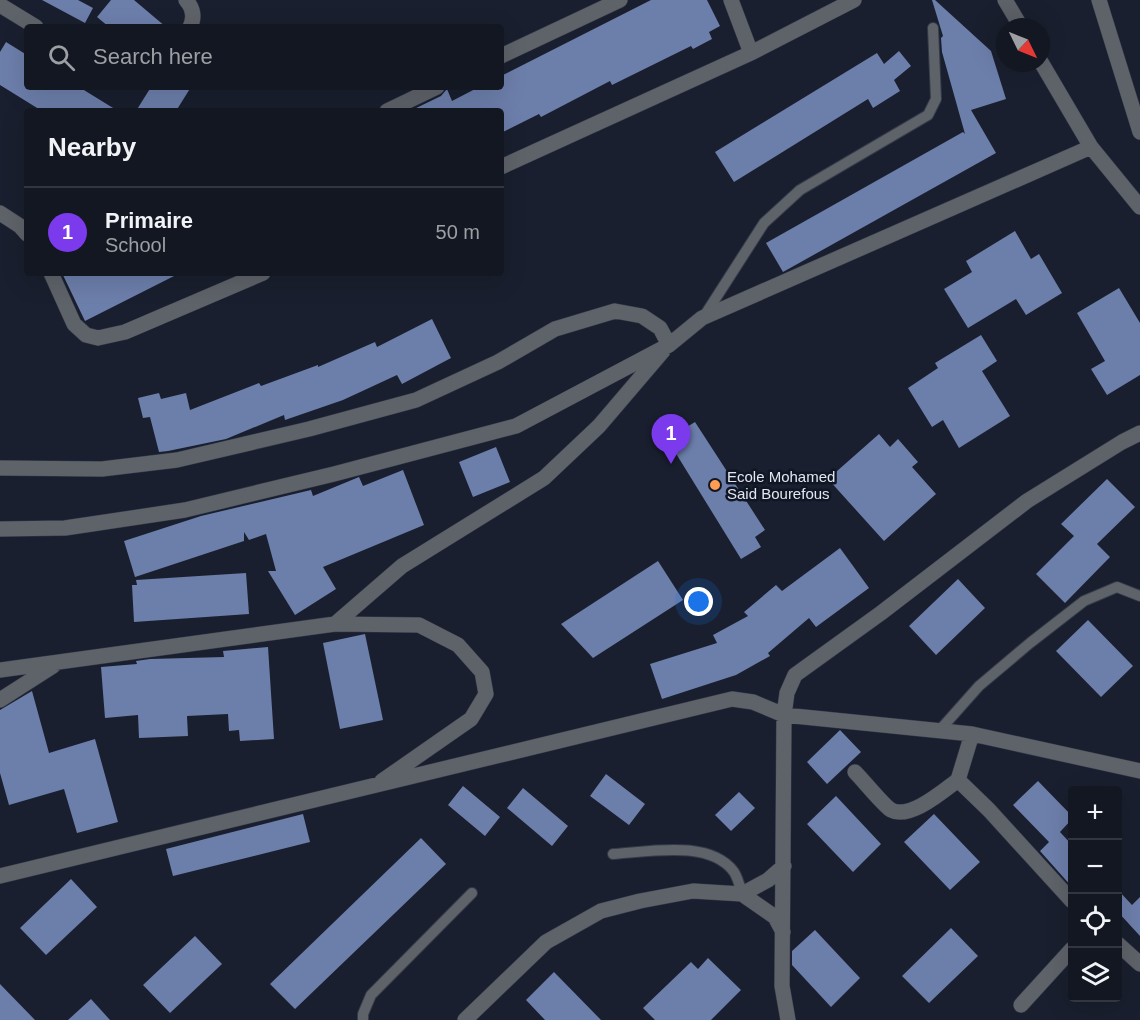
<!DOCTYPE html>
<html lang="en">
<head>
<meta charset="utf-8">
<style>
  body { margin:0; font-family:Helvetica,sans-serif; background:#20242f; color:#f1f3f6 }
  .controls { position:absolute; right:18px; bottom:18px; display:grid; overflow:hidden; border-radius:6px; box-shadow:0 6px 24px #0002 }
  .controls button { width:54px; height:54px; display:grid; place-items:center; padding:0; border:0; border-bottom:2px solid #323640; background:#131722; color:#f1f3f6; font:30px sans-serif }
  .compass { position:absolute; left:996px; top:18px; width:54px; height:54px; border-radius:50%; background:#131722; box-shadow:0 6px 24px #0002; rotate:133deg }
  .you { position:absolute; left:699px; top:602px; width:21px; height:21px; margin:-15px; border:4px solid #fff; border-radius:50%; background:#1a73e8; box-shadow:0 0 0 9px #1a73e833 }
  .badge { display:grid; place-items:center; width:39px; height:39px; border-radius:50%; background:#7c3aed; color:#fff; font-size:20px; font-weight:700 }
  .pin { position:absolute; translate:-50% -50px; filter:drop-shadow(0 2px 3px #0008) }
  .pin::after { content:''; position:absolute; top:32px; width:21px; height:18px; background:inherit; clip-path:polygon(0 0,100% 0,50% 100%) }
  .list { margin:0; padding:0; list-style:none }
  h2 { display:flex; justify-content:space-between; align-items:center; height:78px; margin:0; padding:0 24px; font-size:26px }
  h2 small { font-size:20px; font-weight:400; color:#9d9fa5 }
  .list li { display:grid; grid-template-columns:39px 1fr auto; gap:18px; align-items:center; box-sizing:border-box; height:90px; padding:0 24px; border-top:2px solid #323640 }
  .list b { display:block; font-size:22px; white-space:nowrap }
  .list p { margin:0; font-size:20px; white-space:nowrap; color:#9d9fa5 }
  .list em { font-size:20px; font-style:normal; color:#9d9fa5 }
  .icon { flex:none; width:33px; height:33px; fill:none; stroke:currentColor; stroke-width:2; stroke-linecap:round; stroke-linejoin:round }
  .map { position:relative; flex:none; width:1140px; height:1020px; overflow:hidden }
  .search { position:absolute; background:#131722; box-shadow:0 6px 24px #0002; left:24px; top:24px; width:480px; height:66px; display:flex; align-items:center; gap:15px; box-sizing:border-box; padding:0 21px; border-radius:6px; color:#9d9fa5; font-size:22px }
  .panel { position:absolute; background:#131722; box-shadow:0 6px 24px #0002; left:24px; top:108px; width:480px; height:168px; border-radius:6px }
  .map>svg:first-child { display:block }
  .building { fill:#6c7eaa }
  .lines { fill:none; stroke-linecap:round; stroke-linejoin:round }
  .lane-casing { stroke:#353b49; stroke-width:12 }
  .street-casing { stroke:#353b49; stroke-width:16 }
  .lane { stroke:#5e6269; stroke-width:10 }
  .street { stroke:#5e6269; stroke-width:15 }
  .poi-dot { fill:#fc9d53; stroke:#101624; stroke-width:2 }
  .labels { text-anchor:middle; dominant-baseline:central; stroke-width:5; stroke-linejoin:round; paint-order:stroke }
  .poi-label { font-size:15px; fill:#e2e6f0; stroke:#101624; text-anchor:start }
</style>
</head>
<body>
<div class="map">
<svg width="1140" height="1020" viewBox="0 0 1140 1020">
  <rect width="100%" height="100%" fill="#191f2e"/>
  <!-- building -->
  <path class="building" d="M42 0H78L93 8 85 23Z
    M111 0H134L166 27H109L97 17Z
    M651 0H707L720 26 709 32 712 39 693 49 691 46 612 85 610 81 541 117 539 114 501 133V111H410L441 96 447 89 452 101 479 87H501V76Z
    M932 0H935L991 51 1006 99 971 110 996 153 783 272 766 243 963 132 965 134 942 52 941 38 943 36Z
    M6 42 27 55V87H79L118 111H42L0 85V52Z
    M899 51 911 66 894 80 900 91 873 108 868 99 734 182 715 152 877 53 884 64Z
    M151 87H191L176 111H136Z
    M1015 231 1031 259 1039 254 1062 293 1026 315 1016 299 968 328 944 289 972 272 966 261Z
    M62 273H180L85 321Z
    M1119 288 1140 323V375L1107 395 1091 369 1105 361 1077 313Z
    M432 319 451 358 402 384 397 375 343 400 285 420 284 415 226 439 168 451 159 452 150 417 143 418 138 398 159 393 161 399 186 393 190 410 259 383 261 386 318 365V367L375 342 377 347Z
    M981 335 997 361 982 371 1010 416 959 448 943 420 932 427 908 388 938 368 935 363Z
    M695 422 765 530 755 537 761 547 741 559 667 439Z
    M879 434 890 447 898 439 918 462 912 467 936 494 884 541 828 479Z
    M496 447 510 482 473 497 459 462Z
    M403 470 424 525 323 567 336 589 295 615 268 571H276L266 534 249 540 244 532V541L135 577 124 541 201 516 311 490 313 496 359 477 363 486Z
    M1107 479 1135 507 1097 544 1110 557 1065 603 1036 574 1074 536 1061 524Z
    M840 548 869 588 816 627 809 618 768 653 770 656 736 675 662 699 650 664 717 643 713 635 748 616 744 612 776 585 782 591Z
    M658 561 683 600 593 658 561 624Z
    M246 573 249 614 134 622 132 585H137L136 580Z
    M958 579 985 608 936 655 909 626Z
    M1088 620 1133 666 1101 697 1056 651Z
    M365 634 383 720 340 729 323 643Z
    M268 647 274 739 240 741 239 730 229 731 228 714 187 716 188 736 139 738 138 715 105 718 101 667 137 664 136 661 150 659 224 657 223 651Z
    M32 691 49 753 95 739 118 822 77 833 64 789 9 805 0 773V710Z
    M840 730 861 752 827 784 807 762Z
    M606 774 645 804 629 825 590 796Z
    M1038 781 1072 816V819L1060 832 1072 845V887L1040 851 1049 842 1013 805Z
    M463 786 500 817 485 836 448 805Z
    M523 788 568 826 552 846 507 808Z
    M739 792 755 808 731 831 715 815Z
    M836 796 881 844 853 872 807 824Z
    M303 814 310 842 173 876 166 849Z
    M934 814 980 862 950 890 904 842Z
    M421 838 446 864 295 1009 270 984Z
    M71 879 97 907 46 955 20 928Z
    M1118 890 1132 905 1140 897V936L1118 912Z
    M951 928 978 956 929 1003 902 976Z
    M815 930 860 978 831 1007 792 965V951Z
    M195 936 222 964 170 1013 143 985Z
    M708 958 741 990 711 1020H655L643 1008 691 962 698 969Z
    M554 972 601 1020H545L526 1000Z
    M0 984 35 1020H0Z
    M91 999 110 1020H68Z"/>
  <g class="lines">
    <defs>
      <path id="lane" d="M703 318 764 223 800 190 928 115 936 99 933 28
        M939 731 979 686 1030 643 1084 601 1117 587 1140 596
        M613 854C648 852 710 839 734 872 738 878 740 887 742 894
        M363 1020V1014L371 995 472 893"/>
      <path id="street" d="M186 0C193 8 195 17 190 27
        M731 0 751 53
        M1005 0 1021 27
        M1099 0 1140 132
        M0 5 36 27
        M501 56 620 0
        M387 111 437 87
        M1091 147 1140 207
        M501 167 751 53 854 0
        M0 213 20 226 27 234
        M51 273 74 324 86 335 98 338 125 332 263 273
        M1140 433 1122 442 1027 501 881 613 795 675 787 693 784 715 972 734 1140 771
        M0 468 102 469 177 460 309 429 416 400 498 362 555 329 615 311 642 316 660 328 669 345
        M0 529 65 528 185 510 334 474 516 426 669 345 702 318 1091 147 1041 62
        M335 624 419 625 458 645 482 672 486 694 471 719 382 781
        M0 670 335 624 402 566 544 478 599 426 663 351
        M0 700 53 666
        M972 734 958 780 989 810 1072 901
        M855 772C863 780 883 805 891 810 910 820 943 791 958 780
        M0 876 732 699 753 702 784 715 782 986 788 1020
        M742 894 768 880 784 866
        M1118 944 1140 964
        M1021 1005 1072 949
        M465 1020 546 942 601 911 640 901 693 891 742 894 775 917 783 932"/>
    </defs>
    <!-- lane casing -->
    <use href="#lane" class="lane-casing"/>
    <!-- street casing -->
    <use href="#street" class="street-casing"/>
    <!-- lane -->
    <use href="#lane" class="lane"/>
    <!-- street -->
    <use href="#street" class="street"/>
  </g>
  <!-- markers -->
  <circle class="poi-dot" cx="715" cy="485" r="6"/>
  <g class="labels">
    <!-- poi labels -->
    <g class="poi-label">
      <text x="727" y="476">Ecole Mohamed<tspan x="727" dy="17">Said Bourefous</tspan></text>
    </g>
  </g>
</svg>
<div class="controls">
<button>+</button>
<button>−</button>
<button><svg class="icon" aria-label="locate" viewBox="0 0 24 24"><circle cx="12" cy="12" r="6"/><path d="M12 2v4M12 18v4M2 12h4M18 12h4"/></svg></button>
<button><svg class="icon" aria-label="layers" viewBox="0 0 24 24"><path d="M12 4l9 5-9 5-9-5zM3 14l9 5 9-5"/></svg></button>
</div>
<svg class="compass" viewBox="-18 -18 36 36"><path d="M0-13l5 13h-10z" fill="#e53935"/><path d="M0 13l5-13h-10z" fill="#9d9fa5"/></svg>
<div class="you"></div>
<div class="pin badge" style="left:671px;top:464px">1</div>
<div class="search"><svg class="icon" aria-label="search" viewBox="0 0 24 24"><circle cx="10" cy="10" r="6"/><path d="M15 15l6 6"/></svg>Search here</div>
<section class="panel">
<h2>Nearby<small></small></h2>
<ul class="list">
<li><span class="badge">1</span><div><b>Primaire</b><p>School</p></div><em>50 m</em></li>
</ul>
</section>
</div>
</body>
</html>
